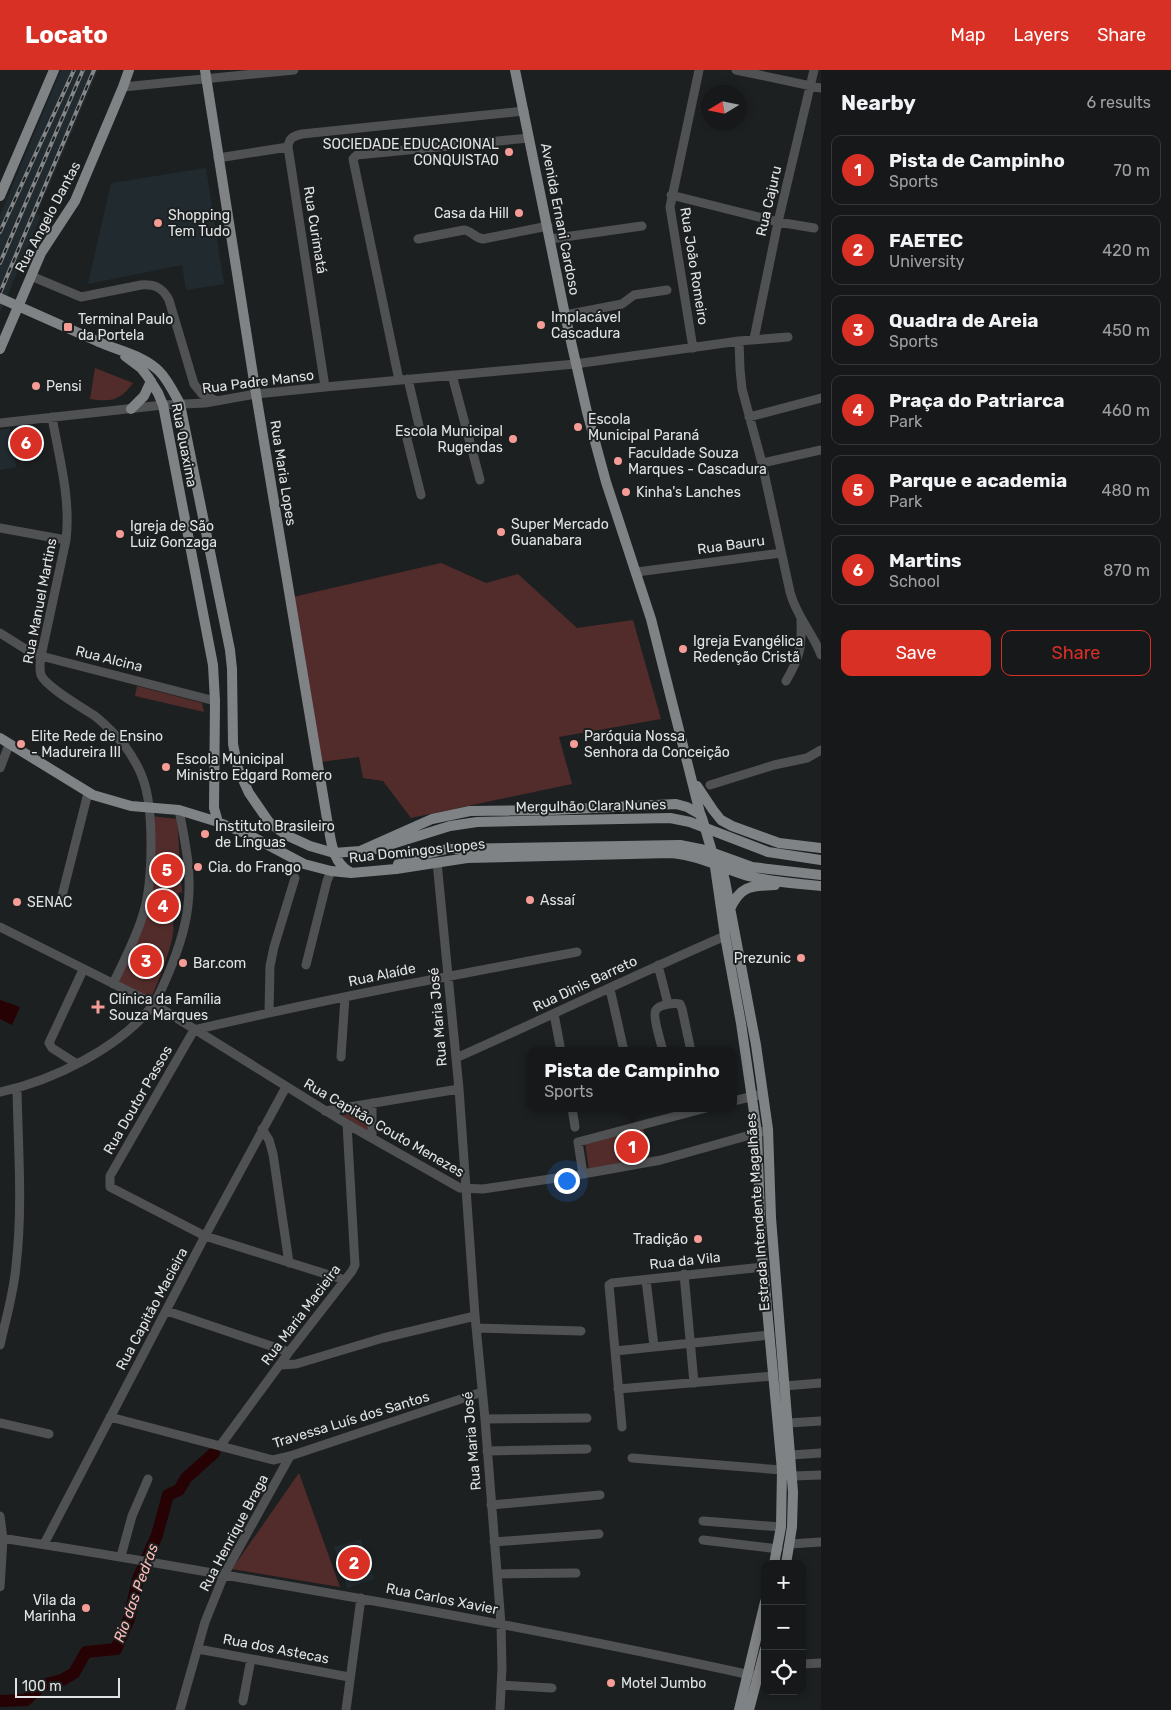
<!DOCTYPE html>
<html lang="en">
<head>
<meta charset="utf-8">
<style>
  body { margin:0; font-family:Rubik,sans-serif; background:#232526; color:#f1f3f6 }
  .controls { position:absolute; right:15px; bottom:15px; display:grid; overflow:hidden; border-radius:10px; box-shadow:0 2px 8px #0003 }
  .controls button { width:45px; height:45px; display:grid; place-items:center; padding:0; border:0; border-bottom:1px solid #353738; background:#161819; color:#f1f3f6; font:25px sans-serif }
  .compass { position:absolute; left:701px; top:15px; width:45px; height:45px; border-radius:50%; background:#161819; box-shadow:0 2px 8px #0003; rotate:260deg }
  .scale { position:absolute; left:15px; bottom:12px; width:105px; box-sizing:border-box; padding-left:5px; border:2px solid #e1e3e4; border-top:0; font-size:14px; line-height:18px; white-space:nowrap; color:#e1e3e4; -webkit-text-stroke:4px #1d2021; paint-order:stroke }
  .you { position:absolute; left:566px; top:1110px; width:18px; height:18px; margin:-12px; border:4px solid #fff; border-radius:50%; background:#1a73e8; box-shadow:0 0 0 8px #1a73e833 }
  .badge { display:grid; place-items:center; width:32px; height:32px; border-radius:50%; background:#d93025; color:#fff; font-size:16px; font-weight:700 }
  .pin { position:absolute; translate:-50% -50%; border:2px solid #fff; box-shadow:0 1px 5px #0006 }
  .popup { position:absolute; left:527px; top:977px; width:210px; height:65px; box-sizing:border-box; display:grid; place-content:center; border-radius:10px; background:#161819; filter:drop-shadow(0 1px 4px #0005); font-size:16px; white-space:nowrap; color:#9ea0a2 }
  .popup b { font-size:19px; color:#f1f3f6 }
  .popup::after { content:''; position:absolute; left:50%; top:100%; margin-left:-10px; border:10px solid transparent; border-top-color:#161819 }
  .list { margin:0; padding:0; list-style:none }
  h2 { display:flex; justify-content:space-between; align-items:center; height:65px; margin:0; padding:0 20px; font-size:21px }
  h2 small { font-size:16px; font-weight:400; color:#9ea0a2 }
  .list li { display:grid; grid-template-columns:32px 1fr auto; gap:15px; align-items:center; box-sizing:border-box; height:70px; margin:0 10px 10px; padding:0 10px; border:1px solid #353738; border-radius:10px }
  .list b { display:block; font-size:19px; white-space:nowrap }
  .list p { margin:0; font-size:16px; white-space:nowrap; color:#9ea0a2 }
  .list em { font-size:16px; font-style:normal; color:#9ea0a2 }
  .actions { display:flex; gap:10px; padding:15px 20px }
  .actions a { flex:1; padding:11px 0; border:1px solid #d93025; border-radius:10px; text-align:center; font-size:18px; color:#d93025 }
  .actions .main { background:#d93025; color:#fff }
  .icon { flex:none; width:28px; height:28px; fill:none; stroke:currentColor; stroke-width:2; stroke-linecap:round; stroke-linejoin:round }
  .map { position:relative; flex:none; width:821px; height:1640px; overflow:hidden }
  header { display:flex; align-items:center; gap:30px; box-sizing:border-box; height:70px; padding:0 25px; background:#d93025; color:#fff }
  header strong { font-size:24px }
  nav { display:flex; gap:28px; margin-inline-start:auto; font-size:18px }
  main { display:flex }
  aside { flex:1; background:#161819 }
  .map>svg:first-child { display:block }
  .built { fill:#212a2f }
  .green { fill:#522c2a }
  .water { fill:#270204 }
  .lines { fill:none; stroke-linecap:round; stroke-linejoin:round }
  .river { stroke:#270204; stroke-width:12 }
  .minor { stroke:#505152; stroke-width:9 }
  .major { stroke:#808385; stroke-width:10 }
  .rail-casing { stroke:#848687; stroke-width:4 }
  .rail { stroke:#1d2021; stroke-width:2; stroke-dasharray:5.5; stroke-linecap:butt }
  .major-bridge { stroke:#808385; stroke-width:10 }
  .poi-dot { fill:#f59c96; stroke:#1d2021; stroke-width:2 }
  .labels { text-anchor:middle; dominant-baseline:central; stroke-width:4; stroke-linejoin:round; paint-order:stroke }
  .poi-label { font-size:14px; fill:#e1e3e4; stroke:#1d2021; text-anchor:start }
  .street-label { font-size:14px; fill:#e1e3e4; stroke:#1d2021 }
  .water-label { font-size:15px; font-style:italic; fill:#fbbab5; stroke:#1d2021 }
</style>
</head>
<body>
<header>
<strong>Locato</strong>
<nav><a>Map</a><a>Layers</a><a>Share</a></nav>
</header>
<main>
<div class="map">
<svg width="821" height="1640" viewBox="0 0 821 1640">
  <rect width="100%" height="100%" fill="#1d2021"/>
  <!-- built -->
  <path class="built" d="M61 0H98L37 144 41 146 0 243V145Z
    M206 98 224 214 186 220 182 195 88 214 111 113Z
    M10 358 16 397 0 400V360Z
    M361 1469 374 1509 347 1518 334 1477Z"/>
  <!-- green -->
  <path class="green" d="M95 298 133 313C120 331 111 332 90 329Z
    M441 493 486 513 518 504 577 558 633 550 661 649 559 667 572 714 411 748 383 711 363 708 359 687 320 692 293 527Z
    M137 616 202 633 204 642 135 626Z
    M151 746 177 749 182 823 179 822 173 854C177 866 157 915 151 928L116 913 142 856Z
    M367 1037 368 1063 341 1046Z
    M643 1057 650 1086 589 1100 585 1072Z
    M299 1403 340 1517 232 1499Z"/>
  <!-- water -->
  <path class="water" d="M0 930 20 937 12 955 0 949Z"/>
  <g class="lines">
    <!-- river -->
    <path class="river" d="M0 1631 26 1630 42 1615 62 1610 74 1603 86 1582 116 1579 129 1549 138 1509 157 1465 168 1425 179 1420 186 1408 214 1383"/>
    <!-- minor -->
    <path class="minor" d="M736 0 821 18
      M123 17 294 0
      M218 88 288 77
      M671 125 778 152 814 158
      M418 169 464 160C472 161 475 168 483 169L548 156
      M550 169 642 156
      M31 206 81 227 141 215C155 214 163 218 169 230L194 314 202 324 215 330
      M565 245 622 234 634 225 667 220
      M754 269 778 152 814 0
      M739 271 740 299 742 319 762 393 790 522C796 546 813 563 821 585
      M693 278 670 137 699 0
      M452 305 480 410
      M408 309 419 356 418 359 408 363 407 369 421 425
      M399 310 353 89 357 85 529 68
      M325 317 288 77C289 68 293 66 302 64L524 41
      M52 347C59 387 71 429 66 470L41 586C40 593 39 599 41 605 46 617 83 638 95 646 106 655 116 665 125 676 132 686 139 697 143 709 154 739 153 810 144 841 137 867 124 890 113 914
      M749 347 821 328
      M0 353 163 335 205 333 256 324 325 317 575 294 739 271 788 267
      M762 393 821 380
      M0 458 66 470
      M637 502 781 483
      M0 563 27 580 41 586 215 631
      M786 611C800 587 802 578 801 550
      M0 698 9 675
      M710 715 774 695 807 688 821 680
      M437 792 459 1019 475 1246 485 1349 501 1554 502 1598 500 1640
      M62 826 88 723
      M0 857 154 934 347 1054 460 1118 483 1119 583 1104 661 1090 764 1061
      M306 895 327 811 331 801
      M658 895 668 934
      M610 919 624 981
      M269 943 270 896 274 877 295 808
      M554 944 561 981
      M663 981C661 973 652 945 656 940 660 934 674 933 680 934L682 939 691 981
      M341 987 345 927
      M456 988C546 948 635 905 725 866
      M77 994 52 978 49 973 83 900
      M0 1022C52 1011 120 978 153 935 157 930 159 924 162 918 174 892 185 864 188 835 192 803 185 771 179 740
      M733 1031 763 1024
      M372 1033V1068
      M572 1038 575 1057
      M325 1041 459 1019
      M262 1059 269 1070 273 1084 289 1193
      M583 1104 578 1072 706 1038
      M684 1204 694 1313
      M345 1210 205 1166 110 1117V1106L194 960C321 930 449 906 577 882
      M646 1210 654 1276
      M167 1241 289 1282
      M477 1258 581 1261
      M0 1275C6 1248 14 1222 16 1196 23 1137 18 1077 17 1019
      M615 1281 770 1265
      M280 1295 296 1294 383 1268 475 1246
      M784 1316 821 1313
      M618 1319 773 1306
      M110 1347 273 1390 290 1386 482 1322
      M485 1349 587 1348
      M0 1353 49 1364
      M788 1353 821 1351
      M622 1357 609 1215 612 1213 763 1197
      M220 1376 289 1282 352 1201 355 1195 347 1054
      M487 1381 587 1379
      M791 1385 821 1383
      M632 1388 782 1400
      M793 1406 821 1405
      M491 1435 600 1425
      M0 1446 3 1469 0 1517
      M703 1451 781 1457
      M0 1468C75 1479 150 1492 224 1505 402 1535 579 1567 755 1606
      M703 1470 778 1479
      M494 1472 599 1464
      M44 1474 205 1166 286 1017
      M790 1474 821 1472
      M121 1486 132 1446 148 1409
      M497 1504 576 1503
      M198 1579 349 1607
      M802 1594 821 1593
      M501 1615 552 1618
      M243 1631 251 1589
      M180 1640 205 1552 224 1505 290 1386
      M346 1640 361 1528"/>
    <!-- major -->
    <path class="major" d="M205 0 256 324 327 749C331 768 331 792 350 802
      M515 0 565 245 587 342 606 412 651 549 701 747
      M0 126 54 0
      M99 272C119 281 143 285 159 301 168 310 174 323 180 334L230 580 232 599 233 674 238 699 249 723 269 752 286 765 310 776 334 783 360 781 432 749 470 741 552 740 676 734 687 737 701 745
      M0 279 41 183 75 131 123 17 129 0
      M125 286 141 298 148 307 158 323 163 335 213 595 215 631 214 738 218 752
      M131 339 144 326 151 311
      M0 668 93 725 131 736 179 740 218 752 249 765 304 794 331 801 351 803 396 799 467 788 671 783C698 785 722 798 748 806 772 812 797 814 821 816
      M697 716 713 740 721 750 732 756 779 773 821 778
      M376 779 450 756 477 752 670 748 690 752 768 782 821 790
      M714 790 725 866 741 953 757 1063 761 1174 782 1400 781 1457 774 1494
      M398 794 422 785 447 779 680 775 705 780 752 797 821 805
      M716 795 723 803 725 811 756 975 768 1059 771 1148 793 1422 792 1457 786 1494
      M730 839C741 815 751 816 775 815
      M739 1640 765 1532
      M749 1640 765 1579"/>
    <defs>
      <path id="rail" d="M0 162 74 0
        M0 193 83 0
        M0 223 94 0"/>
    </defs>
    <!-- rail casing -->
    <use href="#rail" class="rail-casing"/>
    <!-- rail -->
    <use href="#rail" class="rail"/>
    <!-- major-bridge -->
    <path class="major-bridge" d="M0 228 99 272
      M702 748 713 785"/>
  </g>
  <!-- markers -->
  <g class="poi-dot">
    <circle cx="509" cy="82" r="5"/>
    <circle cx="519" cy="143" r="5"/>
    <circle cx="158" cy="153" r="5"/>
    <circle cx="541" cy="255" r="5"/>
    <rect x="63" y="252" width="10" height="10" rx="2.5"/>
    <circle cx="36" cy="316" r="5"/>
    <circle cx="578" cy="357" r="5"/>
    <circle cx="513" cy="369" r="5"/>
    <circle cx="618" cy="391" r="5"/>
    <circle cx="626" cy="422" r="5"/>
    <circle cx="501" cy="462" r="5"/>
    <circle cx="120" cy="464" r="5"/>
    <circle cx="683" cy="579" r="5"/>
    <circle cx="21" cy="674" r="5"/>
    <circle cx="574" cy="674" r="5"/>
    <circle cx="166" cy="697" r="5"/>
    <circle cx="205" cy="764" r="5"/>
    <circle cx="198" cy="797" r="5"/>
    <circle cx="530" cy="830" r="5"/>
    <circle cx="17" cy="832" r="5"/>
    <circle cx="801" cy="888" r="5"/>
    <circle cx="183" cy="893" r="5"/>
    <path d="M95.5 929.5h5v5h5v5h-5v5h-5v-5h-5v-5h5z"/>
    <circle cx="698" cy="1169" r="5"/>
    <circle cx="86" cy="1538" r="5"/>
    <circle cx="611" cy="1613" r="5"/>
  </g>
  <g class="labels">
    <!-- poi labels -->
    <g class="poi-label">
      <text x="499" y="74" text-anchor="end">SOCIEDADE EDUCACIONAL<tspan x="499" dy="16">CONQUISTA0</tspan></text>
      <text x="509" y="143" text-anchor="end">Casa da Hill</text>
      <text x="168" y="145">Shopping<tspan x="168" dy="16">Tem Tudo</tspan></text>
      <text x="551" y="247">Implacável<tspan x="551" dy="16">Cascadura</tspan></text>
      <text x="78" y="249">Terminal Paulo<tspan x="78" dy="16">da Portela</tspan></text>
      <text x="46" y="316">Pensi</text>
      <text x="588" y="349">Escola<tspan x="588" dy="16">Municipal Paraná</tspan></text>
      <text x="503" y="361" text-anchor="end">Escola Municipal<tspan x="503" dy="16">Rugendas</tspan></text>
      <text x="628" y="383">Faculdade Souza<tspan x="628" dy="16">Marques - Cascadura</tspan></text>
      <text x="636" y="422">Kinha's Lanches</text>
      <text x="511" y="454">Super Mercado<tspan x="511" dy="16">Guanabara</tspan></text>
      <text x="130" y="456">Igreja de São<tspan x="130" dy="16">Luiz Gonzaga</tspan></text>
      <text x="693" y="571">Igreja Evangélica<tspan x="693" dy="16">Redenção Cristã</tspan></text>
      <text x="31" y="666">Elite Rede de Ensino<tspan x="31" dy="16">- Madureira III</tspan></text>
      <text x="584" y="666">Paróquia Nossa<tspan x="584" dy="16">Senhora da Conceição</tspan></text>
      <text x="176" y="689">Escola Municipal<tspan x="176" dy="16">Ministro Edgard Romero</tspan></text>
      <text x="215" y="756">Instituto Brasileiro<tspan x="215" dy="16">de Línguas</tspan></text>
      <text x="208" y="797">Cia. do Frango</text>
      <text x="540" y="830">Assaí</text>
      <text x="27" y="832">SENAC</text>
      <text x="791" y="888" text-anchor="end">Prezunic</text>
      <text x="193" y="893">Bar.com</text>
      <text x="109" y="929">Clínica da Família<tspan x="109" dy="16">Souza Marques</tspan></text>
      <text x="688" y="1169" text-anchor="end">Tradição</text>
      <text x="76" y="1530" text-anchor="end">Vila da<tspan x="76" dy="16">Marinha</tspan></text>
      <text x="621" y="1613">Motel Jumbo</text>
    </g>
    <!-- street labels -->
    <g class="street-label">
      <text transform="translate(769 131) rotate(-77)">Rua Cajuru</text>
      <text transform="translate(48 147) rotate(-62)">Rua Angelo Dantas</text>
      <text transform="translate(560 149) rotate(79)">Avenida Ernani Cardoso</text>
      <text transform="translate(315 160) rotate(81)">Rua Curimatá</text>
      <text transform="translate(694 196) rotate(81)">Rua João Romeiro</text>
      <text transform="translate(258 312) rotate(-7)">Rua Padre Manso</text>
      <text transform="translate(184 375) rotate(79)">Rua Quaxima</text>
      <text transform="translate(283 403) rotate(81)">Rua Maria Lopes</text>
      <text transform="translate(731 475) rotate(-8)">Rua Bauru</text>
      <text transform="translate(40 531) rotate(-79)">Rua Manuel Martins</text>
      <text transform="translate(109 589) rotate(14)">Rua Alcina</text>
      <text transform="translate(591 736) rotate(-1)">Mergulhão Clara Nunes</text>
      <text transform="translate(417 781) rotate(-6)">Rua Domingos Lopes</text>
      <text transform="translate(382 905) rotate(-12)">Rua Alaíde</text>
      <text transform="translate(585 914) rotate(-25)">Rua Dinis Barreto</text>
      <text transform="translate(438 947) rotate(-95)">Rua Maria José</text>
      <text transform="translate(138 1030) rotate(-60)">Rua Doutor Passos</text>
      <text transform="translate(384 1058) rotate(30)">Rua Capitão Couto Menezes</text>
      <text transform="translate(758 1142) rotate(-94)">Estrada Intendente Magalhães</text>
      <text transform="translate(685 1191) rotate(-6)">Rua da Vila</text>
      <text transform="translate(152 1239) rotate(-62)">Rua Capitão Macieira</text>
      <text transform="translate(301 1245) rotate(-53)">Rua Maria Macieira</text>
      <text transform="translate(351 1350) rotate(-17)">Travessa Luís dos Santos</text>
      <text transform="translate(472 1371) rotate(-95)">Rua Maria José</text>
      <text transform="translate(234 1463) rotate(-62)">Rua Henrique Braga</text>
      <text transform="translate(442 1529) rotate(11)">Rua Carlos Xavier</text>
      <text transform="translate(276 1579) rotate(11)">Rua dos Astecas</text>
    </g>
    <!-- water labels -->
    <g class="water-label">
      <text transform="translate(136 1523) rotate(-70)">Rio das Pedras</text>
    </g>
  </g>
</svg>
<div class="controls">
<button>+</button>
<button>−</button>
<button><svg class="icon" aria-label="locate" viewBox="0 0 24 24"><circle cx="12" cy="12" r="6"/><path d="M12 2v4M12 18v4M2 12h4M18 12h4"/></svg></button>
</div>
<svg class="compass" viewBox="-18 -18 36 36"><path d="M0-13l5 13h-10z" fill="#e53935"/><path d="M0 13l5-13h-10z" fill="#9ea0a2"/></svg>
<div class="scale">100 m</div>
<div class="you"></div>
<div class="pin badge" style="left:632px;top:1077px">1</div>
<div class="popup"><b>Pista de Campinho</b>Sports</div>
<div class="pin badge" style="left:354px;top:1493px">2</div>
<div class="pin badge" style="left:146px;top:891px">3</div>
<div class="pin badge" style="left:163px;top:836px">4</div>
<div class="pin badge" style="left:167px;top:800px">5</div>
<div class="pin badge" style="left:26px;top:373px">6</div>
</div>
<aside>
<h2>Nearby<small>6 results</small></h2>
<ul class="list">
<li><span class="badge">1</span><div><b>Pista de Campinho</b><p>Sports</p></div><em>70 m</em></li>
<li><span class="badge">2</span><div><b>FAETEC</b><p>University</p></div><em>420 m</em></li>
<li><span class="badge">3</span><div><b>Quadra de Areia</b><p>Sports</p></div><em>450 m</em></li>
<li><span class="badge">4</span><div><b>Praça do Patriarca</b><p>Park</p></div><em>460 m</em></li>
<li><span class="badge">5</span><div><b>Parque e academia</b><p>Park</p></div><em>480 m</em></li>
<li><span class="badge">6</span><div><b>Martins</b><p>School</p></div><em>870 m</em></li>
</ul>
<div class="actions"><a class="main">Save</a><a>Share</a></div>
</aside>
</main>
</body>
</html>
